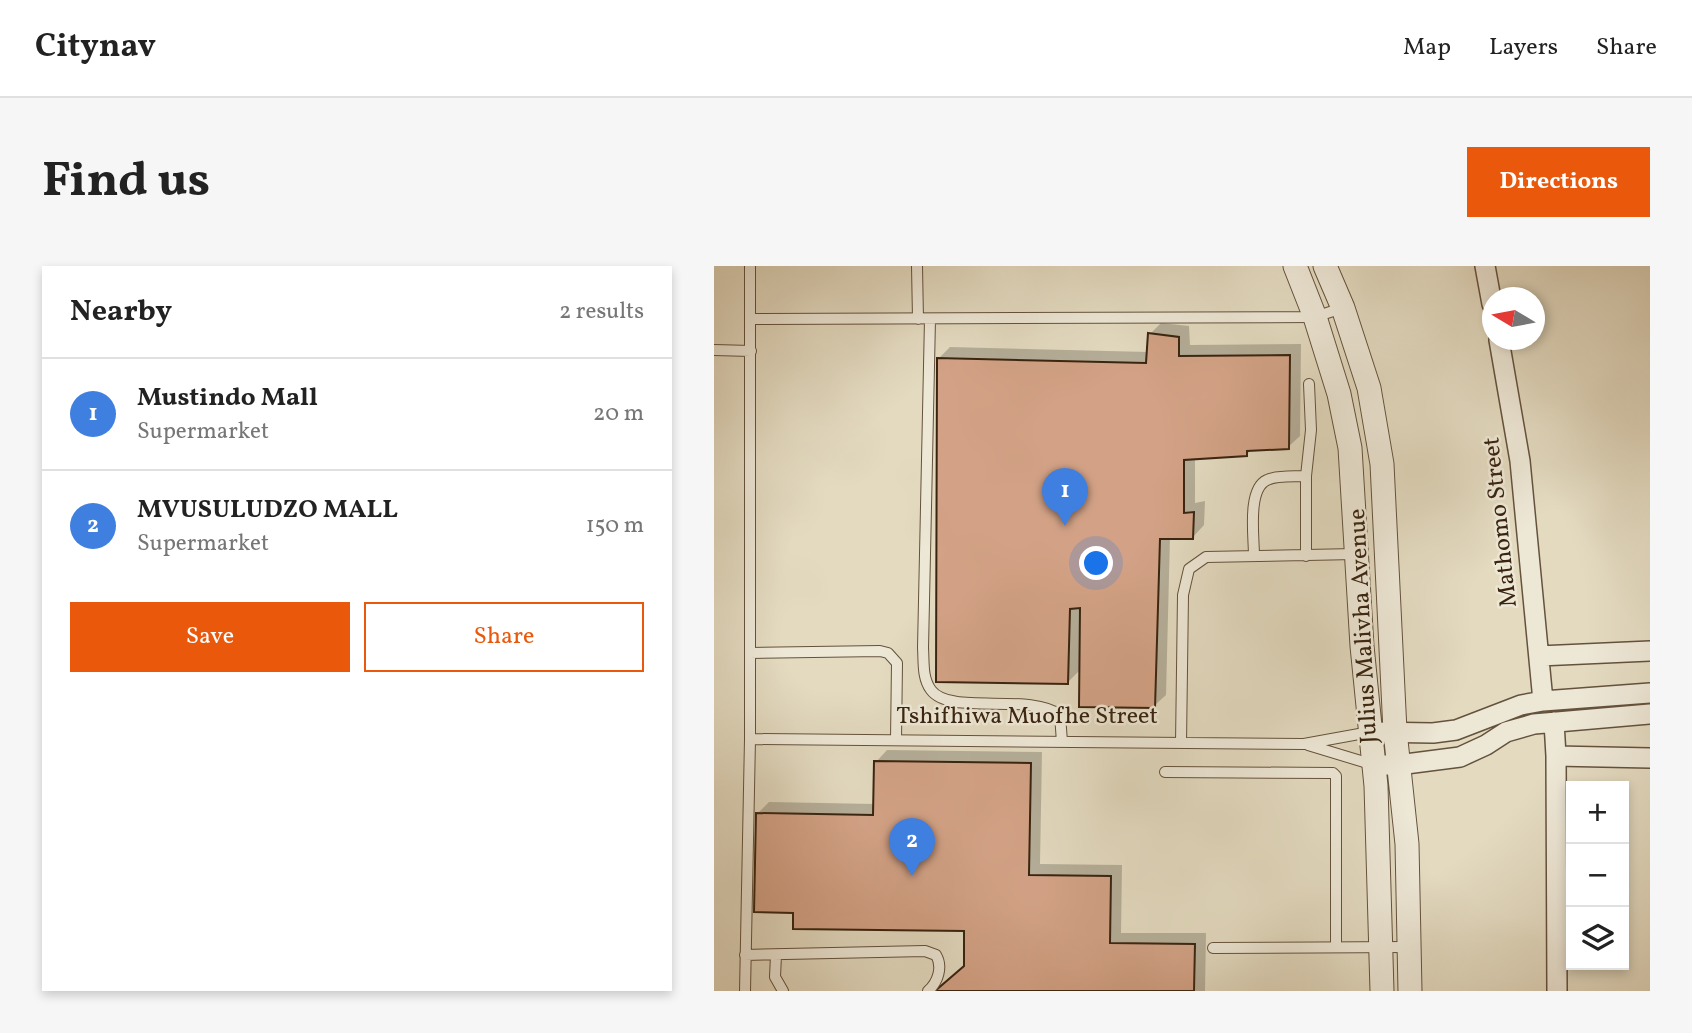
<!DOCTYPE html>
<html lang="en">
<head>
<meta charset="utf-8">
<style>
  body { margin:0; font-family:Vollkorn,serif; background:#f6f6f6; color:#222 }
  .controls { position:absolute; right:21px; bottom:21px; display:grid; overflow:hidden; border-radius:0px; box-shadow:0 4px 10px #0003 }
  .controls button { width:63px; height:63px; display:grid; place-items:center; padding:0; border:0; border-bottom:2px solid #e0e0e0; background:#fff; color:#222; font:35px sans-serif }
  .compass { position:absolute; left:768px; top:21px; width:63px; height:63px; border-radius:50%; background:#fff; box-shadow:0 4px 10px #0003; rotate:280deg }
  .you { position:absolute; left:383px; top:298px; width:24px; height:24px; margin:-18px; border:5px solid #fff; border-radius:50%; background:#1a73e8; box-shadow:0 0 0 10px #1a73e833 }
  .badge { display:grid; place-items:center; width:46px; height:46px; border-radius:50%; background:#ea580c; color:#fff; font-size:23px; font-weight:700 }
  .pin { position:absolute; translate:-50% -58px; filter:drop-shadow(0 2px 4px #0008) }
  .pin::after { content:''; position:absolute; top:37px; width:24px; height:21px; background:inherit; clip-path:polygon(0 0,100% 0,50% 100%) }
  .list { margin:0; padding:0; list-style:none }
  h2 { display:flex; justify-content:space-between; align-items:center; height:91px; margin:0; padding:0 28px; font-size:30px }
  h2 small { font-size:23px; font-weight:400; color:#767676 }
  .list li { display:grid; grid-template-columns:46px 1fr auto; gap:21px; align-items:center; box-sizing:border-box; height:112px; padding:0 28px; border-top:2px solid #e0e0e0 }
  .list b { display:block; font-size:26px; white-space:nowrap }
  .list p { margin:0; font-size:23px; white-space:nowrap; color:#767676 }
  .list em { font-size:23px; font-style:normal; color:#767676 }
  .actions { display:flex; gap:14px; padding:21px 28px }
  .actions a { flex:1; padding:16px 0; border:2px solid #ea580c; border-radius:0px; text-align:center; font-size:24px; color:#ea580c }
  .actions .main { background:#ea580c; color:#fff }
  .icon { flex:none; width:38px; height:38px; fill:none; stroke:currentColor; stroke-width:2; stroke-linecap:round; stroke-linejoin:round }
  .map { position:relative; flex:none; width:936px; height:725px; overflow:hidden; border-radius:0px }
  header { display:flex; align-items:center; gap:42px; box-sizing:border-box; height:98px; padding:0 35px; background:#fff; border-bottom:2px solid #e0e0e0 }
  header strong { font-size:33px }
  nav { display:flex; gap:38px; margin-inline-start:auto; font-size:24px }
  .intro { display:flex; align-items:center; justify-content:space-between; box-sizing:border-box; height:168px; padding:0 42px }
  h1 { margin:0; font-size:49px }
  .button { padding:18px 32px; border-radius:0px; background:#ea580c; color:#fff; font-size:24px; font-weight:700 }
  main { display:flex; gap:42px; padding:0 42px }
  aside { flex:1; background:#fff; border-radius:0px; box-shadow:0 4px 10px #0003 }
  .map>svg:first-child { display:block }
  .shadow { fill:#0003 }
  .building { fill:#d3a286; stroke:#392410; stroke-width:2 }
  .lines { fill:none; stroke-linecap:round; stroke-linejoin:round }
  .service-casing { stroke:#64523c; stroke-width:12 }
  .minor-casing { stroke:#64523c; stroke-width:22 }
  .tertiary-casing { stroke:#64523c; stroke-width:25 }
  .service { stroke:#ede7d6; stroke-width:10 }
  .minor { stroke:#ede7d6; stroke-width:19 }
  .tertiary { stroke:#ede7d6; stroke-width:23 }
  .labels { text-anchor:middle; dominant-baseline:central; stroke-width:5; stroke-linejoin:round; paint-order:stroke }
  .street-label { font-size:24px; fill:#392410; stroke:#ede7d6 }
</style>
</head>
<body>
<header>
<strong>Citynav</strong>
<nav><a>Map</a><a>Layers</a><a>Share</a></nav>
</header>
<div class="intro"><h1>Find us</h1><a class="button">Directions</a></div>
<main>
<aside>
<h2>Nearby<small>2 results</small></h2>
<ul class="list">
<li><span class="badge" style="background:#3f7fe0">1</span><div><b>Mustindo Mall</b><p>Supermarket</p></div><em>20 m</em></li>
<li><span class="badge" style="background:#3f7fe0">2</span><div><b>MVUSULUDZO MALL</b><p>Supermarket</p></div><em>150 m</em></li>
</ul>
<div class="actions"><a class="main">Save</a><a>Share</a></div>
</aside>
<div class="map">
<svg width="936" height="725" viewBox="0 0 936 725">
  <rect width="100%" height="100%" fill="#e3dac0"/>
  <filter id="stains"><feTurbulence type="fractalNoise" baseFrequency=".00286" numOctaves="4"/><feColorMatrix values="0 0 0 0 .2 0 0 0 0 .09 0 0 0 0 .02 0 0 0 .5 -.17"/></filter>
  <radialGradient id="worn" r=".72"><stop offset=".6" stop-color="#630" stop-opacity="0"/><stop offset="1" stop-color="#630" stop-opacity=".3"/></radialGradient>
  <!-- shadow -->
  <path class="shadow" d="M447 57 475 60 476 79 587 78 586 170 574 181 538 183 532 189 481 191V237L491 235 490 259 479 271H456L452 429 440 440 368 402 353 417 225 92 236 81 435 86 436 68Z
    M173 484 328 486 326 598 408 599 407 667H492L491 725H222L252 699V663L81 645 43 548 55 536 161 538 162 496Z"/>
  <!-- building -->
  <path class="building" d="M434 67 465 71V90L576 89 575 183 533 185V190L470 194V247L480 246 479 273H446L441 442 365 441 366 342 356 343 354 418 222 416 223 92 432 97Z
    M160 495 317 497 315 609 397 610 396 677 481 678 480 725H221L250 700V665L79 663V647L40 646 42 547 159 549Z"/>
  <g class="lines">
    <defs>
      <path id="service" d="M203 0 204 53
        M36 53 601 51 628 42
        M216 53 209 382C210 396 208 412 217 424 236 450 315 426 346 449L348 476
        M0 84 37 85
        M540 290C540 271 533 223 553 214 563 209 581 211 592 210
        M592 290V210L597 164 595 118
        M36 387 166 385 174 387 183 397 182 474
        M36 473 590 478 656 466
        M467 477 469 329 475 303 492 291 641 288
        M594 479 660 499
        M451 506 619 507 622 510V681
        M499 682 694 681
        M31 689 211 685 222 689C229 701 224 716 214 725
        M62 689 61 711 69 725
        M31 725 36 473V0"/>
      <path id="minor" d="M771 0 778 38
        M785 74 806 195 829 435
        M825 390 936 385
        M840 456 842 490 843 725
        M656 466 719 467 742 464 807 439 829 435 936 427
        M842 490 936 492
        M660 499H684L746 491 772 479 792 466 820 458 936 448"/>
      <path id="tertiary" d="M581 0 601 51 625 128 636 182 648 380 662 520 668 725
        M611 0 629 42 655 122 668 198 681 465 693 578 696 725"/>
    </defs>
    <!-- service casing -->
    <use href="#service" class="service-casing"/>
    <!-- minor casing -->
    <use href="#minor" class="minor-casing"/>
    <!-- tertiary casing -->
    <use href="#tertiary" class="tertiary-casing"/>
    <!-- service -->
    <use href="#service" class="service"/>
    <!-- minor -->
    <use href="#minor" class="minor"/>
    <!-- tertiary -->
    <use href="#tertiary" class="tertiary"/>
  </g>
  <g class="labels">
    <!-- street labels -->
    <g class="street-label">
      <text transform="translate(787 256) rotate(-96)">Mathomo Street</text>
      <text transform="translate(650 360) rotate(-93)">Julius Malivha Avenue</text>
      <text x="313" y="451">Tshifhiwa Muofhe Street</text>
    </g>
  </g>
  <rect width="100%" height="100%" filter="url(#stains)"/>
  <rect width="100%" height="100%" fill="url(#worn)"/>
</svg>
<div class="controls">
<button>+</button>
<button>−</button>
<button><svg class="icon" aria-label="layers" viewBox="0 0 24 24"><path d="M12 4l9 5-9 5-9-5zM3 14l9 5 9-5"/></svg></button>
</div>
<svg class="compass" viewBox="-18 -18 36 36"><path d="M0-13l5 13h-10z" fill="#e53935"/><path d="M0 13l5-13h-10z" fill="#767676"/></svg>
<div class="you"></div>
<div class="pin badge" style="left:351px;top:260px;background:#3f7fe0">1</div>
<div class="pin badge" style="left:198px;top:610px;background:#3f7fe0">2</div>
</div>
</main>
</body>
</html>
